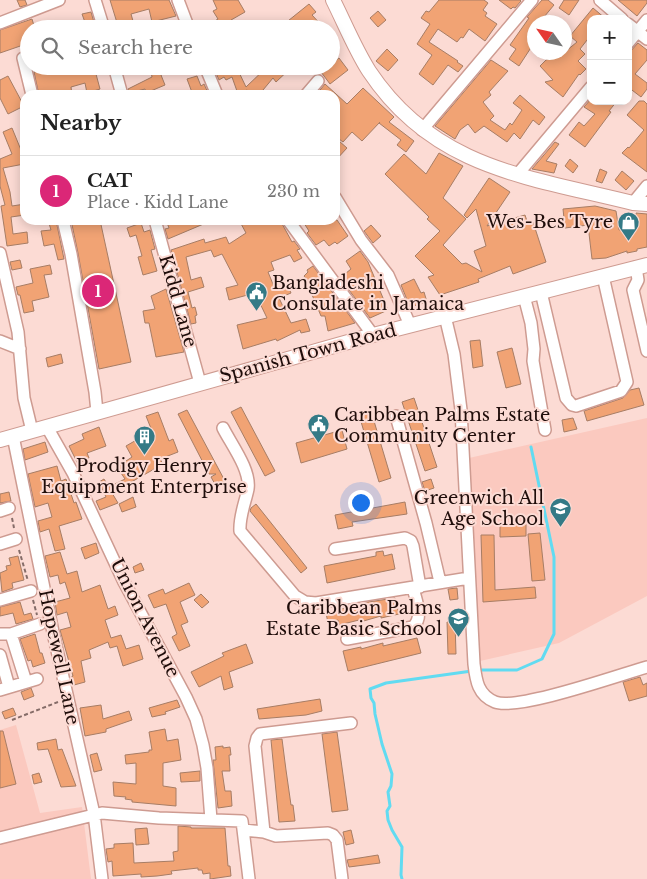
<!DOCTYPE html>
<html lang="en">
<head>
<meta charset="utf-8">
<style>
  body { margin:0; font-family:"Libre Baskerville",serif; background:#f2f2f2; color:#222 }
  .controls { position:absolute; right:15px; top:15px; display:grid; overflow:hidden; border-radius:10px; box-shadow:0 2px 12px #0003 }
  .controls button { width:45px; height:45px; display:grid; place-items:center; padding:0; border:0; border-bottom:1px solid #e0e0e0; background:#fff; color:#222; font:25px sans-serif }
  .compass { position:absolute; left:527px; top:15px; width:45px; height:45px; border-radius:50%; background:#fff; box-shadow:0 2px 12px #0003; rotate:304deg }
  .you { position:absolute; left:360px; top:502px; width:18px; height:18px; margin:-12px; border:4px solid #fff; border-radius:50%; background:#1a73e8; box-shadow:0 0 0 8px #1a73e833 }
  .badge { display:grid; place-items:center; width:32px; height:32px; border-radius:50%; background:#db2777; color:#fff; font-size:16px; font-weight:700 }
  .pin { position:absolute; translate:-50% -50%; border:2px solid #fff; box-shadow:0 1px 5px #0006 }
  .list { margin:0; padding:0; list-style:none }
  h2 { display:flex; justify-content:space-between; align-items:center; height:65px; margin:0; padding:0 20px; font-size:21px }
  h2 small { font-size:16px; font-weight:400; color:#767676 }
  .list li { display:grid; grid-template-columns:32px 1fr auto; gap:15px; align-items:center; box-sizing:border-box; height:70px; padding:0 20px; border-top:1px solid #e0e0e0 }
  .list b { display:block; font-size:19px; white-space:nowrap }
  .list p { margin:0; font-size:16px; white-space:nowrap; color:#767676 }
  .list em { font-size:16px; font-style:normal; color:#767676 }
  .icon { flex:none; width:28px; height:28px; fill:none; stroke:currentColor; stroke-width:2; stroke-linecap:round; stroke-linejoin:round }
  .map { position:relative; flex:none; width:647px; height:879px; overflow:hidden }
  .search { position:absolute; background:#fff; box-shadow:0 2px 12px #0003; left:20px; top:20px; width:320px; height:55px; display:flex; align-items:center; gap:12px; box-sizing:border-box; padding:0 18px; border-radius:28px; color:#767676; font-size:19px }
  .panel { position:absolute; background:#fff; box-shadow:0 2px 12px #0003; left:20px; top:90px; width:320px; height:135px; border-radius:15px }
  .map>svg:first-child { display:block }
  .built { fill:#fbc9bf }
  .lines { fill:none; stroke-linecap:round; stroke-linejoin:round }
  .stream { stroke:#61dbf1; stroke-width:3 }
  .building { fill:#f1a374; stroke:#a77d65 }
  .minor-casing { stroke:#ce9b91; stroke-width:14 }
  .major-casing { stroke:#ce9b91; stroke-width:16 }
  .path { stroke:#856c68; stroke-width:2; stroke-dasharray:4 2.5; stroke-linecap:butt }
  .minor { stroke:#fff; stroke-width:11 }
  .major { stroke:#fff; stroke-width:14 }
  .labels { text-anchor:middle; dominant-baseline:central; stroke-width:4; stroke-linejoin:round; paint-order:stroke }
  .poi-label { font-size:18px; fill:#1f0d0a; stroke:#fcdbd4; text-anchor:end }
  .street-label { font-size:18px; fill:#1f0d0a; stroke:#fcdbd4 }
</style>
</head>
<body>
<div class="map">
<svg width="647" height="879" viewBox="0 0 647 879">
  <rect width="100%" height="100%" fill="#fcdbd4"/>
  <!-- built -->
  <path class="built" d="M647 418V596L559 643 480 661 469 458Z
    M16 725 40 813 82 807 91 879H0V730Z"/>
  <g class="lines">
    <!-- stream -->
    <path class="stream" d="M402 879 401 875 402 847 392 830 388 820 387 811 390 806 388 792 391 786 392 774 382 744 375 714 374 703 371 698 370 689 386 683 479 670H517L542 659 554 634V557L531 447"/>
  </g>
  <!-- building -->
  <path class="building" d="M17 0H25L27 5 20 7Z
    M110 0H169L176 16 152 22 149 9 131 14 133 21 118 26Z
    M213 0H238L245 12 231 20 236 29H202L218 19 213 11 217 9Z
    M439 0H484L488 3 483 10 487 13 485 16 497 24 485 41 469 29 463 38 461 37 457 42 438 29 429 42 458 61 457 62 463 66 458 72 448 65 433 85 419 74 432 55 417 44 430 24 421 18 426 11 429 12Z
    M499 0H520L521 1 515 8 513 7 511 9Z
    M542 0H548L554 5 544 17 552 22H534V43L519 66 509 59 516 49 510 45 529 18 527 17Z
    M564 0H579L569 15 559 8Z
    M618 0H647V3L637 16Z
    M309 4 316 12 312 15 325 29H278Z
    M593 8 606 19H591V35L580 49 585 54 578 61 586 69 580 75 579 74 563 97 545 82 553 80 540 66 546 60 566 51 577 42 570 36Z
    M378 11 386 20 378 27 370 18Z
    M91 12 96 29H90L89 24 86 25 82 14Z
    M32 19 35 29H29V43L0 53V30Z
    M638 43 647 50V60L635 74 647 83V89L641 97 628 87V54Z
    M387 49 398 60 388 71 376 61Z
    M339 58 348 70 330 84 321 72 328 66H331V64Z
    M491 60 508 71 489 92 491 95 483 102 494 116 490 120 505 130 510 123 512 125 522 110 513 103 520 95 545 117 539 125 533 120 520 139 514 133 507 142 484 126 475 133 468 124 460 130 455 139 435 126Z
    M62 66H107L108 71 96 74 100 89 87 93 85 83 71 87 72 95H39L34 72Z
    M150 66H182L161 75 165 85 146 93 145 89 129 93 128 89 152 77Z
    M213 66H236L246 87 268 66H293L276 82 273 78 263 90 268 95H253L247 90 238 94 232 77 226 80 224 77 219 80Z
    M8 76 24 106 8 114 0 98V80Z
    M197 76 201 86 204 84 209 95H193L187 79Z
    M325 84 347 104 363 88 394 117 389 122 414 141 406 152 397 145 401 140 379 123 380 122 362 141 352 132 343 142 335 136V95H316Z
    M591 99V101H617L609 111 611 112 585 147 569 135 579 122 584 126 595 114 584 107Z
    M639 101H644L647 104V172L622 153 628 147 629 148 644 130 627 115Z
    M12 128 21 150 24 164 3 168 10 192 12 206 25 204V215L11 217 13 234 27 232 28 243 7 246 1 206 5 205 0 186V159L12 154 3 132Z
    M339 141 347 148 335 161V146Z
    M555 142 559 144 546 161 557 164 554 173 532 169Z
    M439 153 463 166 443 198 466 219 443 245 462 264 466 263 482 272 474 251 486 246 476 209 467 218 464 215 489 178 510 192 487 226 525 215 528 224 533 222 546 262 513 274 510 266 478 279 479 282 440 295 428 277 434 275 415 256 440 231 427 219 429 217 385 174 404 154 426 174Z
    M570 159 578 166 573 173 565 166Z
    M600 169 607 172 602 183 596 181Z
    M622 171 634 181 626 190 615 180Z
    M595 206 616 211 619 230 638 227 636 213 647 214V247L637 249V251L627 253V251L606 258 592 259 588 225 565 228 563 209Z
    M48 220H56L64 259 58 260 54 244 44 246 41 231 51 230Z
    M71 220H100L131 362 99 369 78 253Z
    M166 220H182L183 223 190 220H213L168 239 165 229 169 228Z
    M239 220H280L292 242 294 241 300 249 297 250 302 258 294 262 290 255 271 262 274 270 268 272 275 289 287 284 291 293 279 298 291 323 306 319 310 331 301 333 300 330 277 341 276 339 243 349 237 325 267 318 255 293 229 300 226 288 238 285 222 254 214 257 211 250 186 257 191 280 201 277 204 287 188 292 192 308 195 307 197 315 195 316 196 323 191 324 171 250 204 239 205 243 226 237 229 244 246 233Z
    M302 220H337L348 236 337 244 335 242 329 246 324 240 316 245 307 233 309 231Z
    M141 223 144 232 150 230 155 249 151 250 157 271 143 275 138 257 142 256 136 235 130 237 127 228Z
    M371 225 381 236 373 243 364 231Z
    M360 251 368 262 388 310 370 318 340 278 351 269 346 261Z
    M20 260 22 268 12 270 10 262Z
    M50 265 52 274 44 275 49 297 32 301 34 311 24 313 20 295H18L16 287 33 283 30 269Z
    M313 266 355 323 328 331 325 316H321L310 290 313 288 304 276 308 272 307 270Z
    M414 279 421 293 424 292 427 302 410 307 401 285Z
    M166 289 184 352 156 357 149 323H145L143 311 155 309 151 296Z
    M480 340 483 366 473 368 470 341Z
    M512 348 521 384 506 388 497 352Z
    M61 354 63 363 48 367 46 358Z
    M639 388 644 405 587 421 584 411 623 398 630 390Z
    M414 398 437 467 425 471 402 402Z
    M241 407 275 471 265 476 231 412Z
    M187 410 225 481 216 486 211 477 216 474H209L178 414Z
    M371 411 391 478 379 482 359 415Z
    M158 412 169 441 173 439 178 452 160 459 163 464 112 493 118 503 100 510 96 501 106 497 99 482 104 479 109 487 125 479 117 467 132 457 126 446 152 431 146 416Z
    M573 418 577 429 564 432 562 420Z
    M99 427 106 446 87 453 89 458 78 464 69 446 84 439 82 434Z
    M342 430 347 449 301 463 296 443Z
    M45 442 48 452 25 460 23 449Z
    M57 466 61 481 66 479 74 503 76 502 82 519 59 526 65 549 55 551 49 529 40 532 38 521 52 517 48 503 35 507 28 474Z
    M431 479 434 488 425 491 422 482Z
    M9 492 11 501 0 503V494Z
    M133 497 136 507 122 512 119 504Z
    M405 502 407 514 352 522 353 526 338 529 335 515Z
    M256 504 307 568 301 573 250 511 251 508Z
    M526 524V536L500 537V525Z
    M540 533 545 580 532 581 528 534Z
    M481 535H494L495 590 535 587 536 598 483 602Z
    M96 543 99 553 85 559 81 548Z
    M383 551 384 556 392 554 395 569 327 583 324 566 376 556V552Z
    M60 552 67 574 77 571 82 592 100 585 108 609 115 606 118 615 105 620 111 638 121 635 126 649 139 645 143 659 123 666 117 646 110 648 108 642 89 650 91 658 81 661 85 682 74 685 72 676H73L60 630 71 627 67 612 57 615 55 602 70 598 65 582 60 584 58 575 50 577 45 556Z
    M18 556 24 580 12 583 13 588 2 592 0 573 7 570 6 566 11 565 9 558Z
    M141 563 144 570 135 573 133 567Z
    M189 583 195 595 180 602 188 622 181 625 190 646 179 651 172 637 177 634 166 604 154 608 148 595 163 589 165 594Z
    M457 588 458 599 450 600 448 589Z
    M201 594 209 602 202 608 194 600Z
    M395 598 399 614 381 618V616L360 622 359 620 339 625 338 620 328 623 326 613 368 602Z
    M20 602 24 615 31 613 33 619 16 624 13 613 0 616V607Z
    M447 622H455L456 654H448Z
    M35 634 40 653H42L45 663 33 667 31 660 28 661 20 639Z
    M417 638 421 653 348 671 343 651 361 647V649L383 643V646Z
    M246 644 253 663 229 672 233 687 224 690 221 676 199 687 191 672 224 656 222 653Z
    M640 677 643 685 647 683V696L629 701 623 682Z
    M31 688 34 696 24 700 21 692Z
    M320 699 322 711 306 715 259 719 257 709Z
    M177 700 180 707 165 712 166 714 152 717 149 708Z
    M101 705 103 719 129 711 132 720 106 729V732L85 736 80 708Z
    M13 708 16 715 5 719 2 712Z
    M165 729 167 741 178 739 181 760 163 763V786L176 788V806L132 802V800L125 799 126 797 114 796 113 782 136 784V763L126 764 125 755 149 752V750H152L149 732Z
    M0 731H3L16 784 0 788Z
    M337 732 348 810 332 812 322 734Z
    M56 739 58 750 62 749 76 786 61 787 48 749 38 750 37 743Z
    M282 739 286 770 291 805H293L295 821 279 822 271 740Z
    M223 746V748L230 747 231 755H229L230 771H222L225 791H231L232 806 218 808 213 760H216L215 747Z
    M97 753 102 770 94 772 90 755Z
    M200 771V781L181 782 180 773Z
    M39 773 42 782 34 784 32 775Z
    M178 826 191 827V828H225L228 866H230L231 876 210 879V873L203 874 202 870H198V868L171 871 172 874 157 876 141 877V874L113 876 112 861 108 862 106 849 114 848V844L133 843 134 863 174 861 173 852 178 851Z
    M147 828 149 844 136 845 135 829Z
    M351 830 354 843 346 845 343 832Z
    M378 855 380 863 349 867 347 860Z"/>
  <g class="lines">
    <defs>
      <path id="minor" d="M95 0 104 29
        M178 0 189 29
        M600 0 622 19
        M0 23 59 0
        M628 24 647 39
        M628 43 647 20
        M23 58 32 95
        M114 66 122 95
        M205 66 217 95
        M306 95 318 81
        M422 130 532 0
        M517 175 591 87
        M335 197 361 240 388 275 410 325
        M633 203 647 186
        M63 220 71 254 95 392 97 412
        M155 220 200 383
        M288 220 373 335
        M0 253 18 332 24 398 32 431
        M636 267 638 280 633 290 647 351
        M541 292 566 398 572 405 576 406 621 391 627 382 603 276
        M524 296 531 323 534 349 533 361 545 430
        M445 316 454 354 461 410 474 664C476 681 478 695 495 702 517 711 619 675 647 667
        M0 341 20 349
        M396 416 426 523 440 582
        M47 427 73 473 124 582 186 697 196 719 203 745 207 768 211 820
        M223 428C231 444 251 470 248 489 245 503 239 517 240 531L295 596 305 602 316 603 469 578
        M13 436 54 637 94 814 102 879
        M0 511 9 508
        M0 544 16 539
        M335 549 405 538 411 541 413 546 420 587
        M0 600 31 591
        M0 634H11L40 624
        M11 634 26 682
        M347 639 413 627C424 617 416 601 413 588
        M0 655 9 687
        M0 690 37 679
        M244 830 264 832 276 836 328 833 333 835 337 840 342 879
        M264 832 255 746 257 738 260 734 351 723
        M0 838 102 813 159 818 242 821 249 879"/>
      <path id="major" d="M333 0C345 24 355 49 369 71 434 169 529 177 633 203L647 204
        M0 440 373 335 647 265"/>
    </defs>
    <!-- minor casing -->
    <use href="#minor" class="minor-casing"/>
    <!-- major casing -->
    <use href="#major" class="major-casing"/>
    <!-- path -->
    <path class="path" d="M12 518 14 528
      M19 550 28 581
      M33 600 37 615
      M12 720 58 702"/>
    <!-- minor -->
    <use href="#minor" class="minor"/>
    <!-- major -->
    <use href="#major" class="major"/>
  </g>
  <!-- icons -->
  <defs>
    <symbol id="shop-pin" viewBox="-11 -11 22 30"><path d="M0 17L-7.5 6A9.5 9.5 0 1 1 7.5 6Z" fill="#347a86" stroke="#fcdbd4"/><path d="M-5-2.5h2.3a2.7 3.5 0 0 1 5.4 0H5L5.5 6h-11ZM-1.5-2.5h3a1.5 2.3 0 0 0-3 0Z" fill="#fff"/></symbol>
    <symbol id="civic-pin" viewBox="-11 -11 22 30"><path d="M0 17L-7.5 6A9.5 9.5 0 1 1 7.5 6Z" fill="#347a86" stroke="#fcdbd4"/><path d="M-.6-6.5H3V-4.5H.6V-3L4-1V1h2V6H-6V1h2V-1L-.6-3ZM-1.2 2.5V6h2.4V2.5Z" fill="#fff"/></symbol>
    <symbol id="building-pin" viewBox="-11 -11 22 30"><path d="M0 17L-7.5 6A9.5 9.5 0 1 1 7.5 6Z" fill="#347a86" stroke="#fcdbd4"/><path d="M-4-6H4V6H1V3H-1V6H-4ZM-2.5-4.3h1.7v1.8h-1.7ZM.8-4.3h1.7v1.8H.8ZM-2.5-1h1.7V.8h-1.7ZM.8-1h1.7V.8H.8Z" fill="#fff"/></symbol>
    <symbol id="school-pin" viewBox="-11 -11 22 30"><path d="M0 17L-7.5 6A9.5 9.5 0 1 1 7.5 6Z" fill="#347a86" stroke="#fcdbd4"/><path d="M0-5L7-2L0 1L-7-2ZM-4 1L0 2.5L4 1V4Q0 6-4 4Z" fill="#fff"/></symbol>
  </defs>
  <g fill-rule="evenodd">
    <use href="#shop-pin" x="616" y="210" width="25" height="34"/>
    <use href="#civic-pin" x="244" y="280" width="25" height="34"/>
    <use href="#civic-pin" x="306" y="412" width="25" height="34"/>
    <use href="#building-pin" x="132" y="424" width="25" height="34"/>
    <use href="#school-pin" x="548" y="496" width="25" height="34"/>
    <use href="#school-pin" x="446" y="606" width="25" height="34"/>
  </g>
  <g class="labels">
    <!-- poi labels -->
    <g class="poi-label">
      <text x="613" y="222">Wes-Bes Tyre</text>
      <text x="272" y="283" text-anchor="start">Bangladeshi<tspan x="272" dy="21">Consulate in Jamaica</tspan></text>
      <text x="334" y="415" text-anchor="start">Caribbean Palms Estate<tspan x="334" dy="21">Community Center</tspan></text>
      <text x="144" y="466" text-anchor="middle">Prodigy Henry<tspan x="144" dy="21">Equipment Enterprise</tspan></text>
      <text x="544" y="498">Greenwich All<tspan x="544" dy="21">Age School</tspan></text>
      <text x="442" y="608">Caribbean Palms<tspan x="442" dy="21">Estate Basic School</tspan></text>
    </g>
    <!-- street labels -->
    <g class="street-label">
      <text transform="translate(178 301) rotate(74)">Kidd Lane</text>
      <text transform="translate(308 353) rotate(-15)">Spanish Town Road</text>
      <text transform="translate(145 618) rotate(63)">Union Avenue</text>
      <text transform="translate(59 657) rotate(78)">Hopewell Lane</text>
    </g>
  </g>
</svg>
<div class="controls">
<button>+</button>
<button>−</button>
</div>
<svg class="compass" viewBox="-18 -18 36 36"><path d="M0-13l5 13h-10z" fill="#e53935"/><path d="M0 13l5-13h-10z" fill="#767676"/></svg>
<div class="you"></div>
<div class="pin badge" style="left:98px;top:291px">1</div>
<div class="search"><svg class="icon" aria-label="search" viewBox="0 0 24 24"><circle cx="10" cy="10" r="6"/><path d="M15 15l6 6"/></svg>Search here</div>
<section class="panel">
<h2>Nearby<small></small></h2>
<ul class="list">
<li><span class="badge">1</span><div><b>CAT</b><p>Place · Kidd Lane</p></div><em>230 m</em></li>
</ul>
</section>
</div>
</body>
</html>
